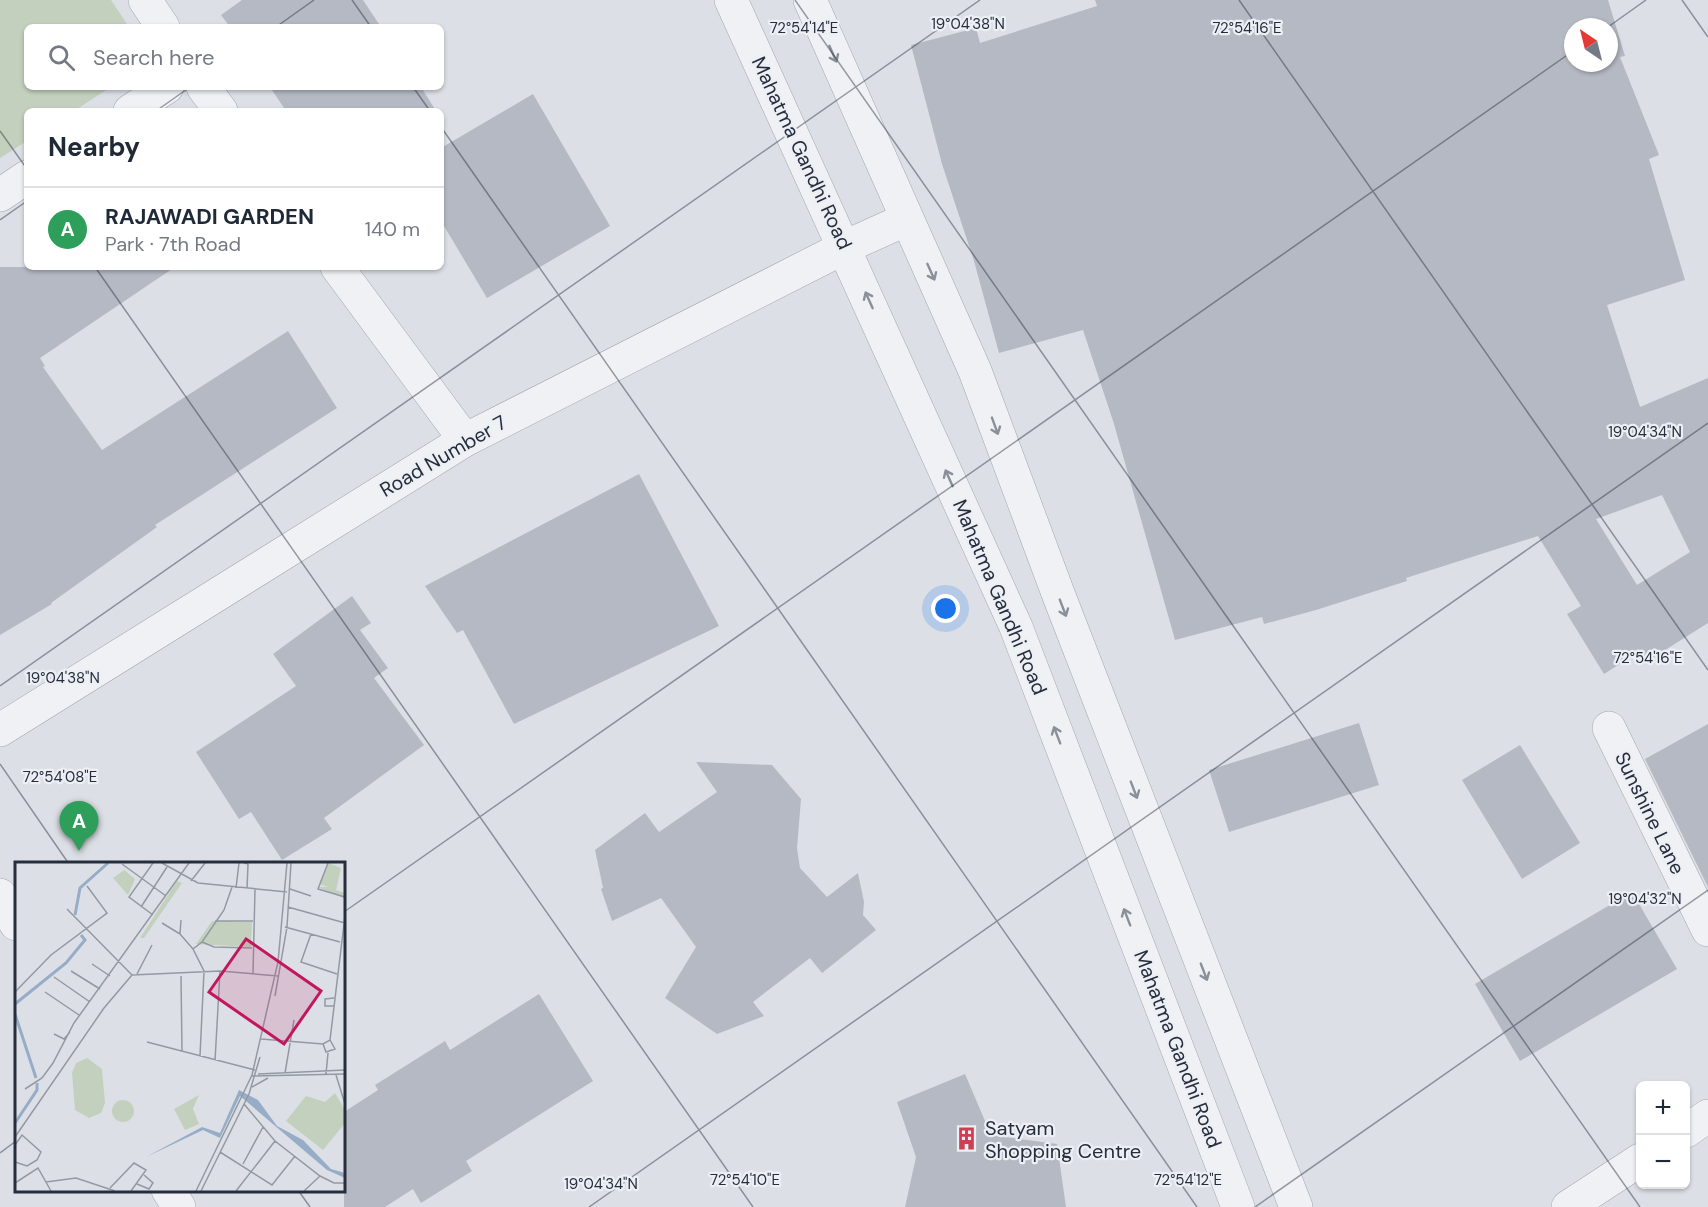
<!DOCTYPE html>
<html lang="en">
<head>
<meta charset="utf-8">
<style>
  body { margin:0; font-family:"DM Sans",sans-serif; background:#f6f6f7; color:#1f2937 }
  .controls { position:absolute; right:18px; bottom:18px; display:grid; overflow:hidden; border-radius:9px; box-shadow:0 2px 4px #0004 }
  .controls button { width:54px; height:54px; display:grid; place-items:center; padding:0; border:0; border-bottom:2px solid #e0e1e3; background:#fff; color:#1f2937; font:30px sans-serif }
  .compass { position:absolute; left:1564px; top:18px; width:54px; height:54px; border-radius:50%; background:#fff; box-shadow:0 2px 4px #0004; rotate:325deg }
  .you { position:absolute; left:946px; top:609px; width:21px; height:21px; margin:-15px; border:4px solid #fff; border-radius:50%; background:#1a73e8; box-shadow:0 0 0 9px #1a73e833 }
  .badge { display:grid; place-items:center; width:39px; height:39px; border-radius:50%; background:#cd4052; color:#fff; font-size:20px; font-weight:700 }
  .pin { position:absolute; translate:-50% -50px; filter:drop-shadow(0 2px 3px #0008) }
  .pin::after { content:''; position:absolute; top:32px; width:21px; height:18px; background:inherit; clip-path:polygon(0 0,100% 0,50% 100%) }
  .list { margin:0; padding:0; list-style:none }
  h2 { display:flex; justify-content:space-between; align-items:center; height:78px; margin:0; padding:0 24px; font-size:26px }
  h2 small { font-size:20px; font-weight:400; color:#747a83 }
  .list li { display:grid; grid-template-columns:39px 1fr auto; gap:18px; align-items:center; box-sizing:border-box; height:84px; padding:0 24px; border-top:2px solid #e0e1e3 }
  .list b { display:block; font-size:22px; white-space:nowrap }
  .list p { margin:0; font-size:20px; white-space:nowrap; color:#747a83 }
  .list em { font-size:20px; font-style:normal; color:#747a83 }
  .icon { flex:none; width:33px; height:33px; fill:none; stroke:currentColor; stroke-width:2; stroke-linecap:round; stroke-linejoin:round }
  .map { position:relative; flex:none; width:1708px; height:1207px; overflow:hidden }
  .search { position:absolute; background:#fff; box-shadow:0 2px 4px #0004; left:24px; top:24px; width:420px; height:66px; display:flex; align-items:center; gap:15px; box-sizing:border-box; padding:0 21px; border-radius:9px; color:#747a83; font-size:22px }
  .panel { position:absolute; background:#fff; box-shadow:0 2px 4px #0004; left:24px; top:108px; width:420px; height:162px; border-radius:9px }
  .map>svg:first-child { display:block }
  .green { fill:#c2d0bd }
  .building { fill:#b4b9c3; fill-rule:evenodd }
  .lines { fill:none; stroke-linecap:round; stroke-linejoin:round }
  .minor-casing { stroke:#a2a7b0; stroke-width:34 }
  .minor { stroke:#eff1f5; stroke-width:33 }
  .oneway { stroke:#8a9099 }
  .ticks { fill:none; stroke:#262e3d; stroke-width:1.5; stroke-opacity:0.45 }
  .labels { text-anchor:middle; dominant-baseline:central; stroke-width:4.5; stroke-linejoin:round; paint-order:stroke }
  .street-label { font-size:20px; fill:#262e3d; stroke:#eceff4 }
  .poi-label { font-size:20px; fill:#262e3d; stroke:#eceff4; text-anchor:start }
  .inset-river { fill:none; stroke:#97adc7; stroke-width:3 }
  .inset-road { fill:none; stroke:#9399a2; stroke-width:1.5 }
  .view { fill:#c2185b; fill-opacity:0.15; stroke:#c2185b; stroke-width:3 }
  .inset-edge { fill:none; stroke:#262e3d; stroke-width:3 }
  .ticks-label { font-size:15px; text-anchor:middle; fill:#262e3d; stroke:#eceff4; stroke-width:4.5; stroke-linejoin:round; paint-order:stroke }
</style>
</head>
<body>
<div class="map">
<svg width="1708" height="1207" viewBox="0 0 1708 1207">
  <rect width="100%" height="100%" fill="#dce0e6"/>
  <!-- green -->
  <path class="green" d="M0 0H111L129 27H27V87H111L74 111H27V141L0 158Z"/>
  <!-- building -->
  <path class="building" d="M242 0H363L381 27H230L221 15Z
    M1095 0H1608L1625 56 1620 57 1659 155 1649 159 1685 280 1607 305 1640 407 1708 378V623L1643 664 1637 653 1604 674 1567 614 1581 606 1538 536 1406 578 1407 581 1316 610 1264 624 1262 617 1175 640 1114 424 1083 330 999 353 974 261 942 164 911 45 976 28 980 43 1097 6ZM1573 27H1609V63H1573ZM1662 495 1690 552 1637 585 1596 519Z
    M270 87H421L436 111H286Z
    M533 94 610 226 487 298 441 221V148Z
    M0 267H175L40 358 45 366 43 367 102 450 288 331 337 408 155 525 157 527 51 603 52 604 0 635Z
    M639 474 719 626 514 724 463 630 457 633 425 586Z
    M352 596 371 623 360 630 388 668 374 678 424 745 324 818 332 829 282 860 251 812 239 819 196 752 296 686 273 654Z
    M1359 723 1379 785 1229 832 1209 770Z
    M1708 724V887L1645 759Z
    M1520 745 1580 843 1522 879 1462 780Z
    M696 762 772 765 801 799 797 848 800 868 827 897 858 873 864 902 863 915 876 930 822 973 810 958 753 1002 764 1016 717 1034 665 998 696 947 661 898 612 921 601 889 603 888 595 850 645 813 659 832 717 792Z
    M1632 892 1677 969 1520 1061 1475 984Z
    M539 994 593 1081 466 1161 472 1171 421 1203 413 1189 385 1207H344V1112L378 1090 375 1085 445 1041 450 1050Z
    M965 1074 991 1135 1057 1144 1066 1207H905L916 1157 897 1102Z"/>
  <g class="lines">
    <defs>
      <path id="minor" d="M145 0 163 27
        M731 0 1016 627 1238 1207
        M810 0 975 371 1059 596 1296 1207
        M203 87 221 111
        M130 111 167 87
        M0 195 27 177
        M337 267 465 440
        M1609 728 1708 930
        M0 730 465 440 845 247 907 219
        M0 895 16 924
        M1686 1131 1708 1116
        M168 1190 179 1207
        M1568 1207 1640 1160"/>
    </defs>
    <!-- minor casing -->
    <use href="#minor" class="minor-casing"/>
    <!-- minor -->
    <use href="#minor" class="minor"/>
  </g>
  <!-- one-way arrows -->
  <defs><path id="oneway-shaft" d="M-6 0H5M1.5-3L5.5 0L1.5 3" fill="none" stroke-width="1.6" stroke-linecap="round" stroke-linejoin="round" transform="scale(1.5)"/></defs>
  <g class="oneway">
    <use href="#oneway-shaft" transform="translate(833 54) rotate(66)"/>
    <use href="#oneway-shaft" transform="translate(931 272) rotate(66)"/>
    <use href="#oneway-shaft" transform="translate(869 300) rotate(-114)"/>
    <use href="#oneway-shaft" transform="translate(995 426) rotate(70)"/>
    <use href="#oneway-shaft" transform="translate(949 478) rotate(-114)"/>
    <use href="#oneway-shaft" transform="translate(1063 608) rotate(69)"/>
    <use href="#oneway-shaft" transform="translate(1057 735) rotate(-111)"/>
    <use href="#oneway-shaft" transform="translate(1134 790) rotate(69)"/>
    <use href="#oneway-shaft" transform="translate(1127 917) rotate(-111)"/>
    <use href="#oneway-shaft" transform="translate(1204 972) rotate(69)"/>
  </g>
  <!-- ticks -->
  <path class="ticks" d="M352 0 371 27M795 0 1640 1207M1239 0 1708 670M1682 0 1708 37M276 27 314 0M1608 27 1646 0M413 87 430 111M156 111 190 87M441 127 1197 1207M0 131 27 169M0 220 27 201M95 267 753 1207M0 686 980 0M0 764 69 864M344 912 1573 51M0 1153 16 1141M298 1190 310 1207M589 1207 1708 423M1255 1207 1708 890"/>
  <!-- icons -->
  <defs>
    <symbol id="building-bare" viewBox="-9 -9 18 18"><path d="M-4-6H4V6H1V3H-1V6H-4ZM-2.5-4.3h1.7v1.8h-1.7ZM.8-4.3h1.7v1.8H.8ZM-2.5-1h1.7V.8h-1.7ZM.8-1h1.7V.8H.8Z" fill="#cd4052" stroke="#eceff4" stroke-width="2.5" paint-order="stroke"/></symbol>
  </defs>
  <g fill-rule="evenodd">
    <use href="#building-bare" x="950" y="1122" width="33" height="33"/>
  </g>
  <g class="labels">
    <!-- street labels -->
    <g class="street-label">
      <text transform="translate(802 153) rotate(65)">Mahatma Gandhi Road</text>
      <text transform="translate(443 456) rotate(-30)">Road Number 7</text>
      <text transform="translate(1000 597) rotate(67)">Mahatma Gandhi Road</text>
      <text transform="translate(1650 813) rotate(64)">Sunshine Lane</text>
      <text transform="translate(1178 1049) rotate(69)">Mahatma Gandhi Road</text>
    </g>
    <!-- poi labels -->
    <g class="poi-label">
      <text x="985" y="1128">Satyam<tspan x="985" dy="23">Shopping Centre</tspan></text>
    </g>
  </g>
  <!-- overview -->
  <g transform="translate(15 862)">
    <rect width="330" height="330" fill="#dce0e6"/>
    <path d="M313 1 326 6 321 28 330 31V37L303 25H313L304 22ZM109 8 120 17 113 33 98 16ZM162 19 167 21 129 76H125ZM197 59 237 60 236 85 181 82ZM72 196 87 207 90 241 86 251 74 256 60 248 57 211 61 201ZM320 231 330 248V261L308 288 271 259 291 234 310 240ZM184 233 178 247 184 262 170 268 159 247ZM97 249a11 11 0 1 1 22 0a11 11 0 1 1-22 0Z" fill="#c2d0bd"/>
    <path d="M224 228 243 238 262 264 288 278 316 307 330 311V316L312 308 225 234 205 276 188 268 131 295 187 265 205 271Z" fill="#97adc7"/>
    <path class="inset-river" d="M60 53 65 26 93 1M0 142 51 101 70 78 66 73M0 152 21 216M0 261 22 228V221"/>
    <path class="inset-road" d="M147 1 183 21 272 30M229 1 233 2 232 27M313 1 303 27 330 35M107 2 151 34M176 19 190 1M221 26 224 1M275 27 296 34M126 45 152 5M273 45 330 61M52 47 117 113M138 53 114 35 138 1M166 58 165 72 178 87M200 59H238M147 61 165 72M270 65 325 80M296 72 286 100 322 112M187 80 199 85 237 86M77 102 95 114M56 109 85 127M238 111 240 27M122 112 137 83M117 113 205 109 263 114M166 114 167 189M39 115 75 140M0 130 36 93 92 51 72 24M30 130 64 153M260 134 272 65 276 1M319 144H310V137L319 136M39 172 49 177 55 170M246 177 308 182 315 178 320 187 311 190 308 182M315 178 330 54M132 180 240 208M185 194 189 109 178 87 187 80 209 48 217 25M200 199 205 109M270 211 279 158M243 212 330 208M311 212 313 191M321 213 330 242M237 214 330 212M237 225 253 216M10 227 27 216 38 201 59 161 174 1M229 242 260 279 305 314 319 321H330M0 275 89 146 117 113M0 283 7 273 26 290 22 298 12 304 0 300M205 290 257 323 280 294M228 302 248 265M31 320 61 316 100 329M0 321 23 306 36 329M122 322 134 327 138 321 129 313M95 326 119 301 131 308 116 329M181 329 237 213 263 100 272 1M186 329 234 232 245 195M221 329 260 279M289 329 305 314"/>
    <path class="view" d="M231 77 306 129 269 182 194 130Z"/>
    <rect width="330" height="330" class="inset-edge"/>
  </g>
  <g class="ticks-label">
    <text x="968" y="29">19°04'38"N</text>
    <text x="804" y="33">72°54'14"E</text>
    <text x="1247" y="33">72°54'16"E</text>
    <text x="1645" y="437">19°04'34"N</text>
    <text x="1648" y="663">72°54'16"E</text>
    <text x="63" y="683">19°04'38"N</text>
    <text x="60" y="782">72°54'08"E</text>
    <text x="1645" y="904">19°04'32"N</text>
    <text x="745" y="1185">72°54'10"E</text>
    <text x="1188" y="1185">72°54'12"E</text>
    <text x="601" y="1189">19°04'34"N</text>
  </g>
</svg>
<div class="controls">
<button>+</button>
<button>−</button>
</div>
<svg class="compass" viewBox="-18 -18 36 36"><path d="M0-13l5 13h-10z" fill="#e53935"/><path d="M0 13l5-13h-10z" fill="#747a83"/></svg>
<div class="you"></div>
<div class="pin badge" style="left:79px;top:851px;background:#2e9e5b">A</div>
<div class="search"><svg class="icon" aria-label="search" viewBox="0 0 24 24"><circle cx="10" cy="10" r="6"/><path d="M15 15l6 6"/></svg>Search here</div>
<section class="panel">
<h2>Nearby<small></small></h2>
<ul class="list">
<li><span class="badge" style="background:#2e9e5b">A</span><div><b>RAJAWADI GARDEN</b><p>Park · 7th Road</p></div><em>140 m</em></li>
</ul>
</section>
</div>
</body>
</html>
